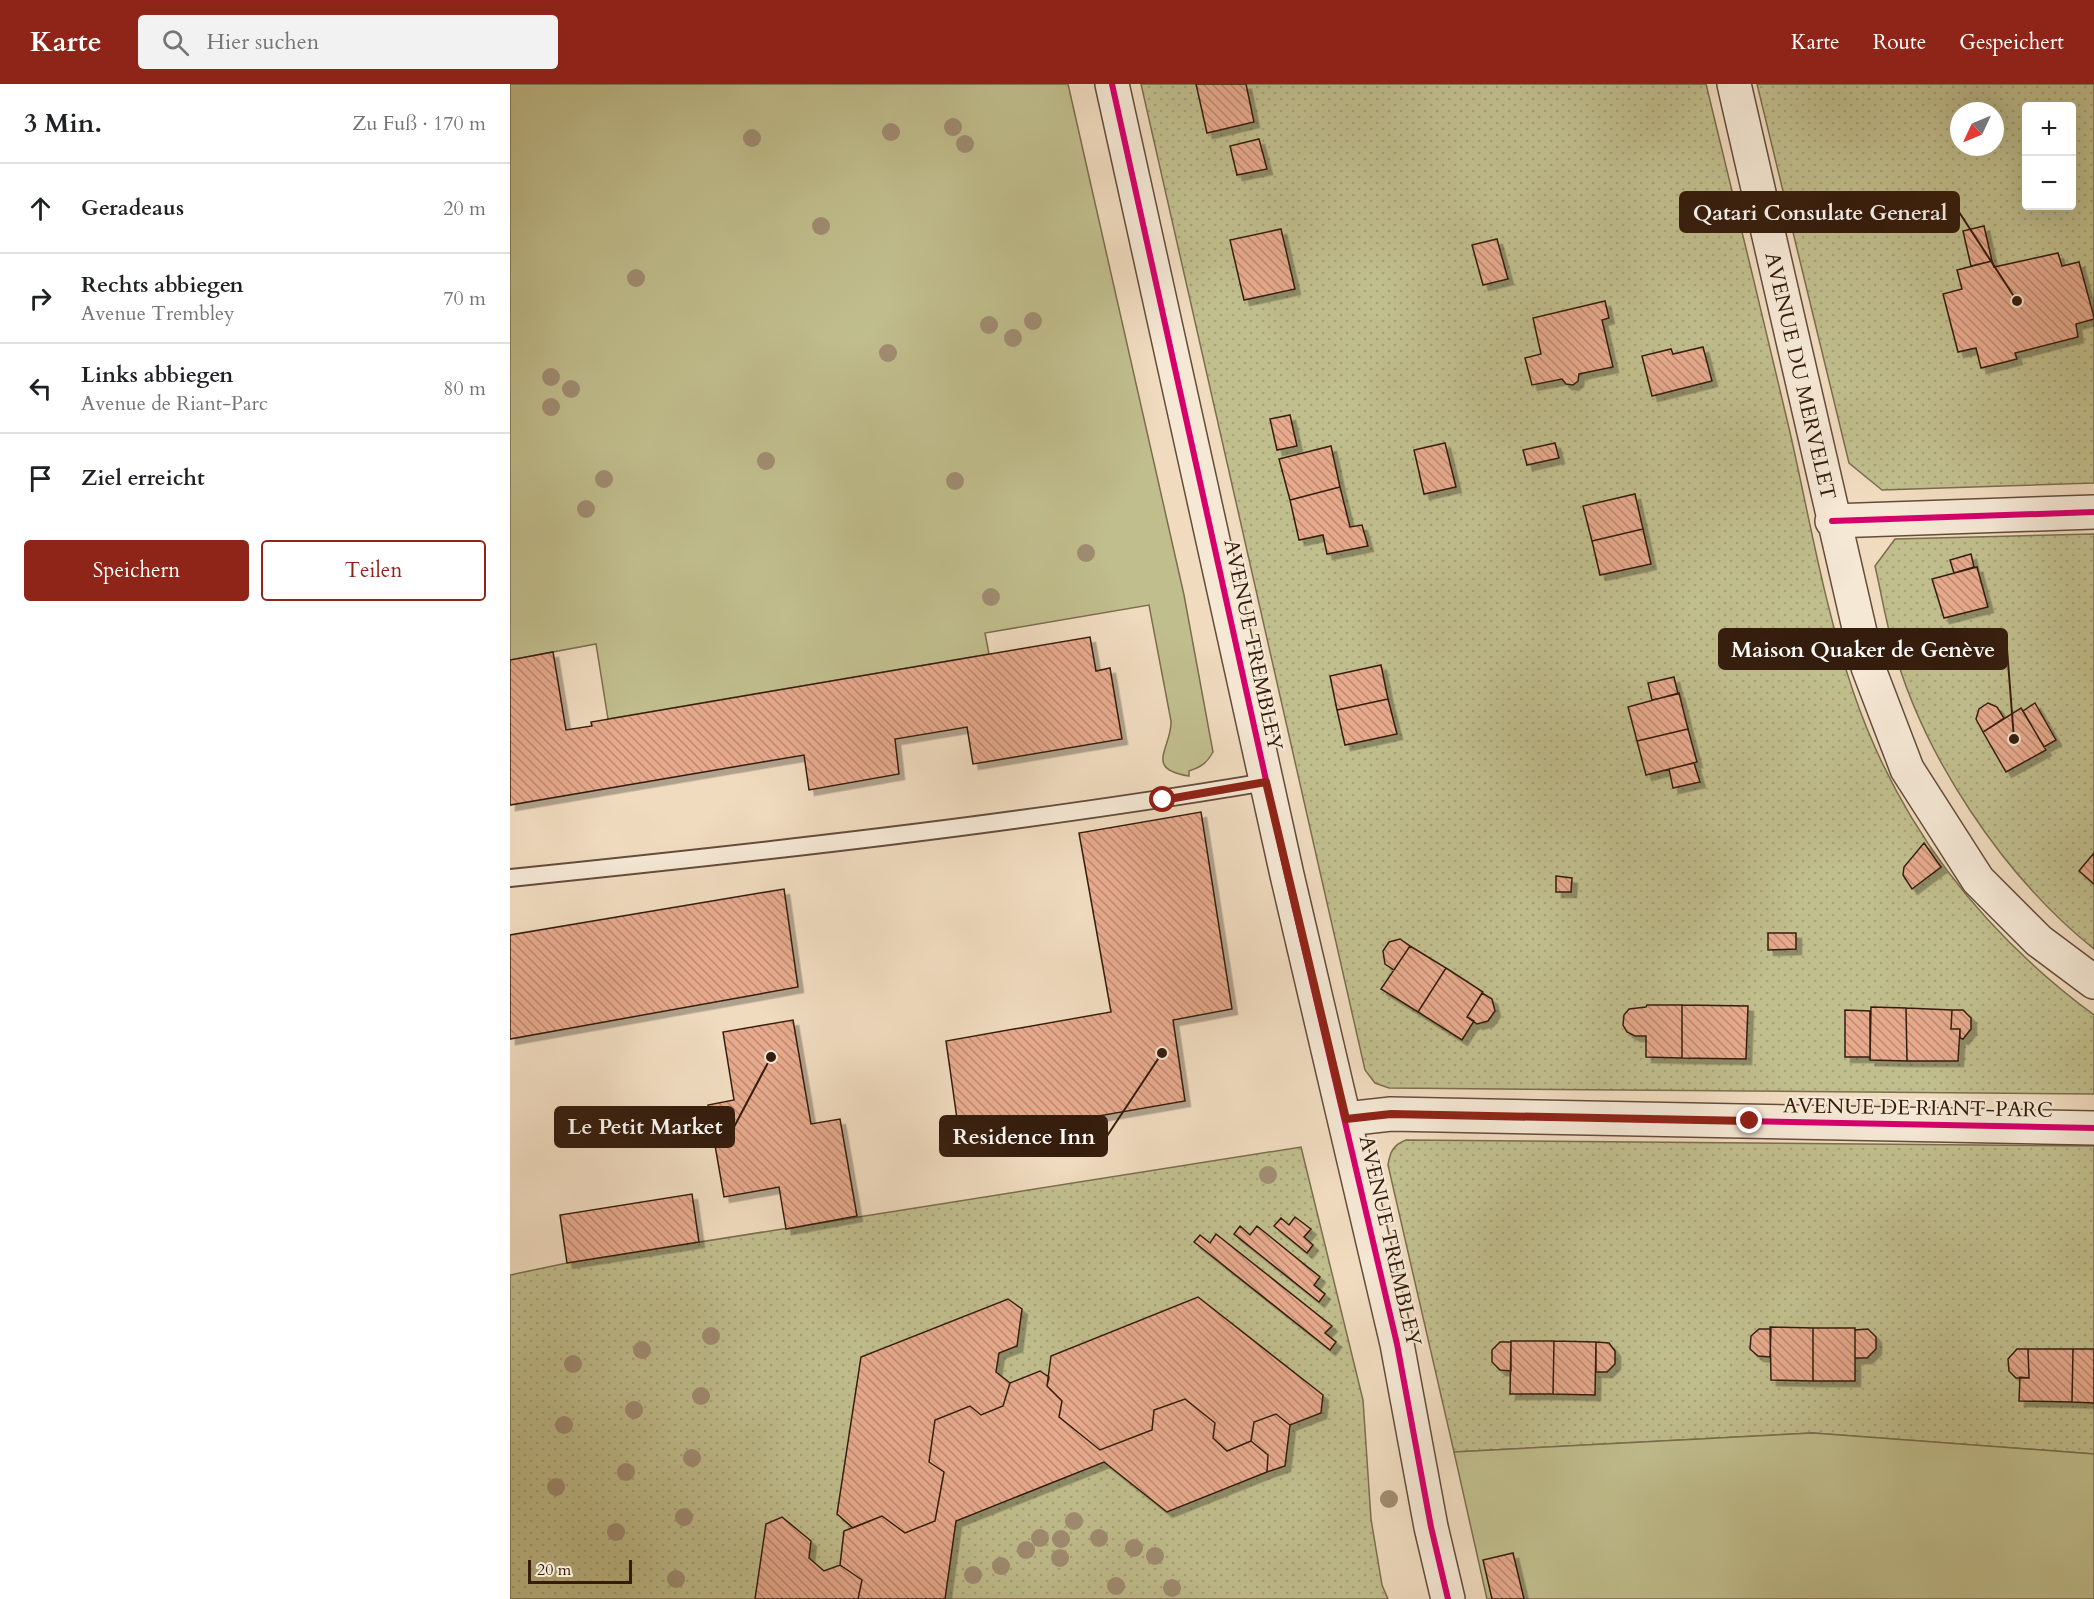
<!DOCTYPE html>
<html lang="de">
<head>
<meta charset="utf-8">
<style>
  body { margin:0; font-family:Cardo,serif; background:#f2f2f2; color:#202124 }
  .controls { position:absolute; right:18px; top:18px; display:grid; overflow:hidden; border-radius:6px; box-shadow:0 6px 24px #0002 }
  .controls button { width:54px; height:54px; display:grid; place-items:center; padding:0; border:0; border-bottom:2px solid #e0e0e0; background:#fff; color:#202124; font:30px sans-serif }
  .compass { position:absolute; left:1440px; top:18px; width:54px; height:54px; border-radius:50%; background:#fff; box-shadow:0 6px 24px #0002; rotate:226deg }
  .scale { position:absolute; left:18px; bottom:15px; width:104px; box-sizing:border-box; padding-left:6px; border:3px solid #351d0d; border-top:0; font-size:16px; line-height:21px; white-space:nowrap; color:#351d0d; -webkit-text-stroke:4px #f5e8d5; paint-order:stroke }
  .stop { position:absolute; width:18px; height:18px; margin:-14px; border:4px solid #8f2418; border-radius:50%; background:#fff }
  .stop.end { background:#8f2418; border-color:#fff; box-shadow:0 2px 6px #0008 }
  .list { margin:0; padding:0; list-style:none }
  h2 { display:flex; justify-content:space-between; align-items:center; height:78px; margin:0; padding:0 24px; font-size:26px }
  h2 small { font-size:20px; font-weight:400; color:#757577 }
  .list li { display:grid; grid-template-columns:39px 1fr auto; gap:18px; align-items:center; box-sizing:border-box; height:90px; padding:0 24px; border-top:2px solid #e0e0e0 }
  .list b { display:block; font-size:22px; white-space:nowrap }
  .list p { margin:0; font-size:20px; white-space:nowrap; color:#757577 }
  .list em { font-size:20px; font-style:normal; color:#757577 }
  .actions { display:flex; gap:12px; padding:18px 24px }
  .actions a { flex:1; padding:14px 0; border:2px solid #8f2418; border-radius:6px; text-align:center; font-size:21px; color:#8f2418 }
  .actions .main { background:#8f2418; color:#fff }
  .icon { flex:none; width:33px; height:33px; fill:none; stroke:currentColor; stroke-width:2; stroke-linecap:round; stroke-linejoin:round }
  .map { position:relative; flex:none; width:1584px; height:1515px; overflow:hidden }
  header { display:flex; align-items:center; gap:36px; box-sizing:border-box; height:84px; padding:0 30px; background:#8f2418; color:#fff }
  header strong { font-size:28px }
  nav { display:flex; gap:33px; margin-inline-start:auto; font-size:21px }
  .search { width:420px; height:54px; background:#f2f2f2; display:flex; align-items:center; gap:15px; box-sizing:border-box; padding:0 21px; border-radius:6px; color:#757577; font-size:22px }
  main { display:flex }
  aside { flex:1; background:#fff }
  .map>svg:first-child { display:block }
  .grass { fill:url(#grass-dots); stroke:#7b6e4d; stroke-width:1.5; fill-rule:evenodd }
  .park { fill:#c1be8d; stroke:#7b6e4d; stroke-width:1.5 }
  .building { fill:url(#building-back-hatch); stroke:#351d0d; stroke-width:1.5; filter:url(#shadow) }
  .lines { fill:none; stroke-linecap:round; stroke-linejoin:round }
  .service-casing { stroke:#644c3a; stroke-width:20 }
  .minor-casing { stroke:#644c3a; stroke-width:36 }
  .tertiary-casing { stroke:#644c3a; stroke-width:36 }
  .service { stroke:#f5e8d5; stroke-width:16 }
  .minor { stroke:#f5e8d5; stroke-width:33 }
  .tertiary { stroke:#f5e8d5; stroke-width:33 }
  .cycleway-casing { stroke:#f5e8d5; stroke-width:10 }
  .cycleway { stroke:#d6006c; stroke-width:6 }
  .tree { fill:#a08d72 }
  .route { stroke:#8f2418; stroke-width:8 }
  .labels { text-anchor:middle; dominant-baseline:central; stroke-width:4.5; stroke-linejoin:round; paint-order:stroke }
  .street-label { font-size:21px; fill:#351d0d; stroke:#f5e8d5 }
  .leader { fill:none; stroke:#351d0d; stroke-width:2 }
  .callout-dot { fill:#351d0d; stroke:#f5e8d5; stroke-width:2 }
  .callout { fill:#351d0d; stroke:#351d0d; stroke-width:2 }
  .callout-label { font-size:22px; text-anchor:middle; font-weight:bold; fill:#fff }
</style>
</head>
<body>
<header>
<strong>Karte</strong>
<div class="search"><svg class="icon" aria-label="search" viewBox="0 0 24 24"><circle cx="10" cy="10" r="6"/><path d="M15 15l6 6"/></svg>Hier suchen</div>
<nav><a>Karte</a><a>Route</a><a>Gespeichert</a></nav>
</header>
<main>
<aside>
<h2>3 Min.<small>Zu Fuß · 170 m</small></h2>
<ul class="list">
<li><svg class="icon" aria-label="ahead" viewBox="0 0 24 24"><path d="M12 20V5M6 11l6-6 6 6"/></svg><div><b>Geradeaus</b></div><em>20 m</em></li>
<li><svg class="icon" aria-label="right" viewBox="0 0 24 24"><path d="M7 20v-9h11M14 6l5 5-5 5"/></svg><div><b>Rechts abbiegen</b><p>Avenue Trembley</p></div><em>70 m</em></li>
<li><svg class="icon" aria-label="left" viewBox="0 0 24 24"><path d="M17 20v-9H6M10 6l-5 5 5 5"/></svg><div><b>Links abbiegen</b><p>Avenue de Riant-Parc</p></div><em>80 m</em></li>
<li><svg class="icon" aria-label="arrive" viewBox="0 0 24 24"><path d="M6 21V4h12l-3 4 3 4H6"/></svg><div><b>Ziel erreicht</b></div></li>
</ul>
<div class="actions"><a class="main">Speichern</a><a>Teilen</a></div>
</aside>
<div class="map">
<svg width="1584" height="1515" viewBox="0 0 1584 1515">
  <defs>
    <pattern id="grass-dots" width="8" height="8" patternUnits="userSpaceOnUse" patternTransform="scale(1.5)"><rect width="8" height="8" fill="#c1be8d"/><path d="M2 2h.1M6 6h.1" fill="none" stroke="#a6a378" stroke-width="1.8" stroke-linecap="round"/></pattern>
    <pattern id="building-back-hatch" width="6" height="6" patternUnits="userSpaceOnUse" patternTransform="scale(1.5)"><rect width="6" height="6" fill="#e7aa8d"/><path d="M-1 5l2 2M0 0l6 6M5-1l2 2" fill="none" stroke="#bc8a72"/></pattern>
    <filter id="shadow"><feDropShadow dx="5.5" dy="5.5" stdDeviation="0" flood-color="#0004"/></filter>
  </defs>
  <rect width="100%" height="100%" fill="#f0dbbf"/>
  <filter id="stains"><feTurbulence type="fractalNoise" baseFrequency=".00333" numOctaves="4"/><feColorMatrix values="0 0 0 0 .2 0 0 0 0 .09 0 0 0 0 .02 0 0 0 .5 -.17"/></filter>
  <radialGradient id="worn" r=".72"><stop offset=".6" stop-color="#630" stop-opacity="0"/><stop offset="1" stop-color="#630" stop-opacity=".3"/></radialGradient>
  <!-- grass -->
  <path class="grass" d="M631 0H1196C1224 115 1252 229 1279 344 1299 431 1314 522 1343 607 1388 740 1472 848 1584 931V1010L879 1004 865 999 855 986Z
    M1247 0H1584V399L1372 406 1339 379ZM1516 22H1562V122H1516ZM1449 27H1485V63H1449Z
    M1584 450V865C1493 792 1412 671 1382 558 1375 533 1371 508 1365 482L1385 455Z
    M896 1056 1584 1062V1370L1303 1349 944 1368 878 1081C880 1068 883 1061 896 1056Z
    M791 1063 853 1316 861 1435 872 1501 878 1515H0V1191L57 1179Z"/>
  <!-- park -->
  <path class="park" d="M0 0H558L674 511 703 668C697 679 691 683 679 687V692C633 685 662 664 661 637L639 521 475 549 479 570 98 635 86 560 0 576Z
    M1303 1349 1584 1370V1515H977L944 1368Z"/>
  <!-- building -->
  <path class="building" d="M686 0H736L744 38 697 49Z
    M749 55 757 85 727 91 720 62Z
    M1474 142 1482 177 1461 182 1453 147Z
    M771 145 785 205 734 216 720 156Z
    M987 155 998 195 973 201 962 161Z
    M1548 169 1552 182 1569 178 1584 233V235L1566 240 1568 253 1505 269 1507 275 1471 284 1466 264 1448 268 1433 210 1452 205 1447 186 1482 177 1484 183Z
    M1095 217 1099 234 1092 236 1103 283 1069 290 1068 297 1063 301 1056 300 1052 295 1022 301 1015 274 1031 270 1023 234Z
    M1193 263 1202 297 1142 312 1132 272 1161 265 1163 270Z
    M780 331 787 362 767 366 760 335Z
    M935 359 946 403 914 410 904 366Z
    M1045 359 1049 374 1017 381 1013 366Z
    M821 362 830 403 780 416 769 375Z
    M830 403 840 443 852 441 858 462 817 470 813 451 789 456 780 416Z
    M1125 410 1133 445 1082 457 1073 422Z
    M1133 445 1141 480 1090 491 1082 457Z
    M1461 470 1464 483 1444 489 1440 476Z
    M1467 483 1478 523 1434 534 1422 495Z
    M580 553 586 587 600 584 612 655 463 680 457 643 385 655 389 690 299 706 294 671 0 721V576L43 568 56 646 82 642 81 638Z
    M871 581 878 615 827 626 820 592Z
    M1164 593 1168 610 1142 616 1138 599Z
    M1169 609 1178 645 1127 657 1118 623Z
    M878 615 887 650 835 661 827 626Z
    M1478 619 1487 623 1494 634 1473 648 1466 635 1469 625Z
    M1525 619 1546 656 1534 663 1513 627Z
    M1511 624 1536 666 1496 688 1473 648Z
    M1178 645 1187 678 1136 691 1127 657Z
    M1184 679 1190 698 1163 704 1159 685Z
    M691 728 722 925 663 936 675 1017 450 1056 436 957 601 928 569 749Z
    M1414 759 1431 783 1402 805 1393 791 1394 783Z
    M1584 769V800L1569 787Z
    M1046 792 1062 794 1061 808H1046Z
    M274 805 288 903 0 955V851Z
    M1258 849H1286V865L1258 866Z
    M890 855 900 862 884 886 875 880 873 867 879 858Z
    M900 862 936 884 908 928 871 905Z
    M936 884 973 908 957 933 964 937 952 956 908 928Z
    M972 909 982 915 985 927 978 937 967 940 957 933Z
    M1137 921H1172V974L1136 973V952H1125L1117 948 1113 941 1114 931 1119 925 1136 923Z
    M1172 921 1238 922 1236 975 1172 974Z
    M1361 923 1396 924 1397 977 1360 976Z
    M1396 924 1442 926 1441 945H1450L1448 977H1397Z
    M1335 926 1360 927V973H1335Z
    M1442 926H1453L1461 934V945L1453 955 1450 954V945H1441Z
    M283 936 301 1040 330 1035 347 1132 276 1145 269 1103 214 1113 198 1021 224 1016 213 948Z
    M182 1110 189 1158 57 1179 50 1131Z
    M785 1133 801 1145 794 1153 803 1161 797 1169 764 1142 771 1134 779 1141Z
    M730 1142 740 1151 747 1142 810 1193 804 1201 815 1210 809 1218 724 1150Z
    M706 1150 822 1242 815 1249 826 1258 820 1266 684 1158 690 1151 700 1159Z
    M688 1213 813 1311 811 1329 780 1341 766 1330 744 1338 741 1357 717 1367 703 1354 705 1339 675 1315 644 1326 642 1346 590 1366 549 1333 552 1317 537 1302 541 1272Z
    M498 1215 512 1225 507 1262 489 1269 486 1288 500 1299 493 1322 471 1331 460 1322 425 1336 419 1378 434 1388 425 1437 395 1449 372 1432 343 1444 327 1430 351 1273Z
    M1260 1243 1303 1244V1297L1261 1296Z
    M1303 1244H1345V1297H1303Z
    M1249 1245H1261L1260 1273 1248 1272 1240 1265 1241 1252Z
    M1358 1245 1366 1253V1265L1357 1274H1345V1246Z
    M1001 1257H1044L1043 1310H1000Z
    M1044 1257 1086 1258 1085 1311 1043 1310Z
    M990 1258H1001V1287L990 1286 982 1278V1266Z
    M1086 1258 1099 1259 1105 1267V1280L1097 1288H1086Z
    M1507 1265H1518L1519 1294H1506L1499 1287 1498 1275Z
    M1518 1265H1563L1562 1318 1509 1317 1510 1293 1519 1294Z
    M1563 1265H1584V1319L1562 1318Z
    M530 1287 539 1293 537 1302 552 1317 549 1333 590 1366 642 1346 644 1326 675 1315 705 1339 703 1354 717 1367 741 1357 758 1371 757 1388 657 1428 594 1378 446 1437 435 1515H348L352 1496 330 1481 334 1447 372 1432 395 1449 425 1437 434 1388 419 1378 425 1336 460 1322 471 1331 493 1322 500 1299Z
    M766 1330 780 1341 775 1382 757 1388 758 1371 741 1357 744 1338Z
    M272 1433 301 1457 299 1474 314 1487 330 1481 352 1496 348 1515H245L256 1440Z
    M1003 1469 1014 1515H982L973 1476Z"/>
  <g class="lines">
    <defs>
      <path id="service" d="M0 794C253 768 506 740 756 698"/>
      <path id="minor" d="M1224 0 1358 583 1397 685 1468 796 1529 857 1584 898
        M1322 437 1584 428
        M836 1035 881 1030 1584 1044"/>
      <path id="tertiary" d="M602 0 777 791 887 1260 921 1443 938 1515"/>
    </defs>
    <!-- service casing -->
    <use href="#service" class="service-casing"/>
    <!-- minor casing -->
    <use href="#minor" class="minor-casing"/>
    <!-- tertiary casing -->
    <use href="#tertiary" class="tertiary-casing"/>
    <!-- service -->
    <use href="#service" class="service"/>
    <!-- minor -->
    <use href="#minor" class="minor"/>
    <!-- tertiary -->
    <use href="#tertiary" class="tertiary"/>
    <defs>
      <path id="cycleway" d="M602 0 777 791 887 1260 921 1443 938 1515
        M1322 437 1584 428
        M836 1035 881 1030 1584 1044"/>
    </defs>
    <!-- cycleway casing -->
    <use href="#cycleway" class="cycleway-casing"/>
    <!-- cycleway -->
    <use href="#cycleway" class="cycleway"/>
  </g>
  <!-- trees -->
  <g class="tree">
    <circle cx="443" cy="43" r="9"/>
    <circle cx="381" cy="48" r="9"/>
    <circle cx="242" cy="54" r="9"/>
    <circle cx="455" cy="60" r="9"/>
    <circle cx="311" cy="142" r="9"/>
    <circle cx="126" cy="194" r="9"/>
    <circle cx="523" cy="237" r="9"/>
    <circle cx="479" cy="241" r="9"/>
    <circle cx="503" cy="254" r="9"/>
    <circle cx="378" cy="269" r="9"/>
    <circle cx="41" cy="293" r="9"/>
    <circle cx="61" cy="305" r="9"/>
    <circle cx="41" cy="323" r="9"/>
    <circle cx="256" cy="377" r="9"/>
    <circle cx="94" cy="395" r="9"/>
    <circle cx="445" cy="397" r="9"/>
    <circle cx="76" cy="425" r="9"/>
    <circle cx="576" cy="469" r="9"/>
    <circle cx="481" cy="513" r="9"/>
    <circle cx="758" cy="1091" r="9"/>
    <circle cx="201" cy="1252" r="9"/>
    <circle cx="132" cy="1266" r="9"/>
    <circle cx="63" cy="1280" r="9"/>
    <circle cx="191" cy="1312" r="9"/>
    <circle cx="124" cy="1326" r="9"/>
    <circle cx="54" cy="1341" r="9"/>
    <circle cx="182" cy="1374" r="9"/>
    <circle cx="116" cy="1388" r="9"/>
    <circle cx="46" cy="1403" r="9"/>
    <circle cx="879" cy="1415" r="9"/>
    <circle cx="174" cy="1433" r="9"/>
    <circle cx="564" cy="1437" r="9"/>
    <circle cx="106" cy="1448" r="9"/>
    <circle cx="530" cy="1454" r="9"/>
    <circle cx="589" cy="1454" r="9"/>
    <circle cx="551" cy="1455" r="9"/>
    <circle cx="624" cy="1464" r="9"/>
    <circle cx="516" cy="1466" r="9"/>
    <circle cx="645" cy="1472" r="9"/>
    <circle cx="550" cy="1474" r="9"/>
    <circle cx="491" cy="1482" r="9"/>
    <circle cx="463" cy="1491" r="9"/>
    <circle cx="166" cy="1495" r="9"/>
    <circle cx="606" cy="1502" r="9"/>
    <circle cx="662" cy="1504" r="9"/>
  </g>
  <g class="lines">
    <!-- route -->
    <path class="route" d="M653 716 756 698 836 1035 881 1030 1240 1037"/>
  </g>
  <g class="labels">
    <!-- street labels -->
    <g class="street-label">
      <text transform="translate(1290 292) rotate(77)">AVENUE DU MERVELET</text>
      <text transform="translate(743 561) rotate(78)">AVENUE TREMBLEY</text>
      <text transform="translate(1408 1024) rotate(1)">AVENUE DE RIANT-PARC</text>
      <text transform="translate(880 1157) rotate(77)">AVENUE TREMBLEY</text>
    </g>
  </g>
  <!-- callouts -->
  <path class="leader" d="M1507 217L1449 128M1504 655L1497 565M261 973L224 1043M652 969L597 1052"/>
  <g class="callout-dot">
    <circle cx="1507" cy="217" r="6"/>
    <circle cx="1504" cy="655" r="6"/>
    <circle cx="261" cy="973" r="6"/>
    <circle cx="652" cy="969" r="6"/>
  </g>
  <g class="callout">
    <rect x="1170" y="108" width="279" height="40" rx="6"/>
    <rect x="1209" y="545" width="288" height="40" rx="6"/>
    <rect x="45" y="1023" width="179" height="40" rx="6"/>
    <rect x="430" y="1032" width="167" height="40" rx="6"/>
  </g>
  <g class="callout-label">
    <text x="1310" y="136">Qatari Consulate General</text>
    <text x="1353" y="573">Maison Quaker de Genève</text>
    <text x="135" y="1050">Le Petit Market</text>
    <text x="514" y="1060">Residence Inn</text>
  </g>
  <rect width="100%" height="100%" filter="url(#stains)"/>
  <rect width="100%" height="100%" fill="url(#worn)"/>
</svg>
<div class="controls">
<button>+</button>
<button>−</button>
</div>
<svg class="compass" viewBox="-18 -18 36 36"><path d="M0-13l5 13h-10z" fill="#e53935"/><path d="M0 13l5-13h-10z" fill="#757577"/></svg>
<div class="scale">20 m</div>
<div class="stop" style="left:653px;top:716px"></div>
<div class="stop end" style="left:1240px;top:1037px"></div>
</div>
</main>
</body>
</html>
